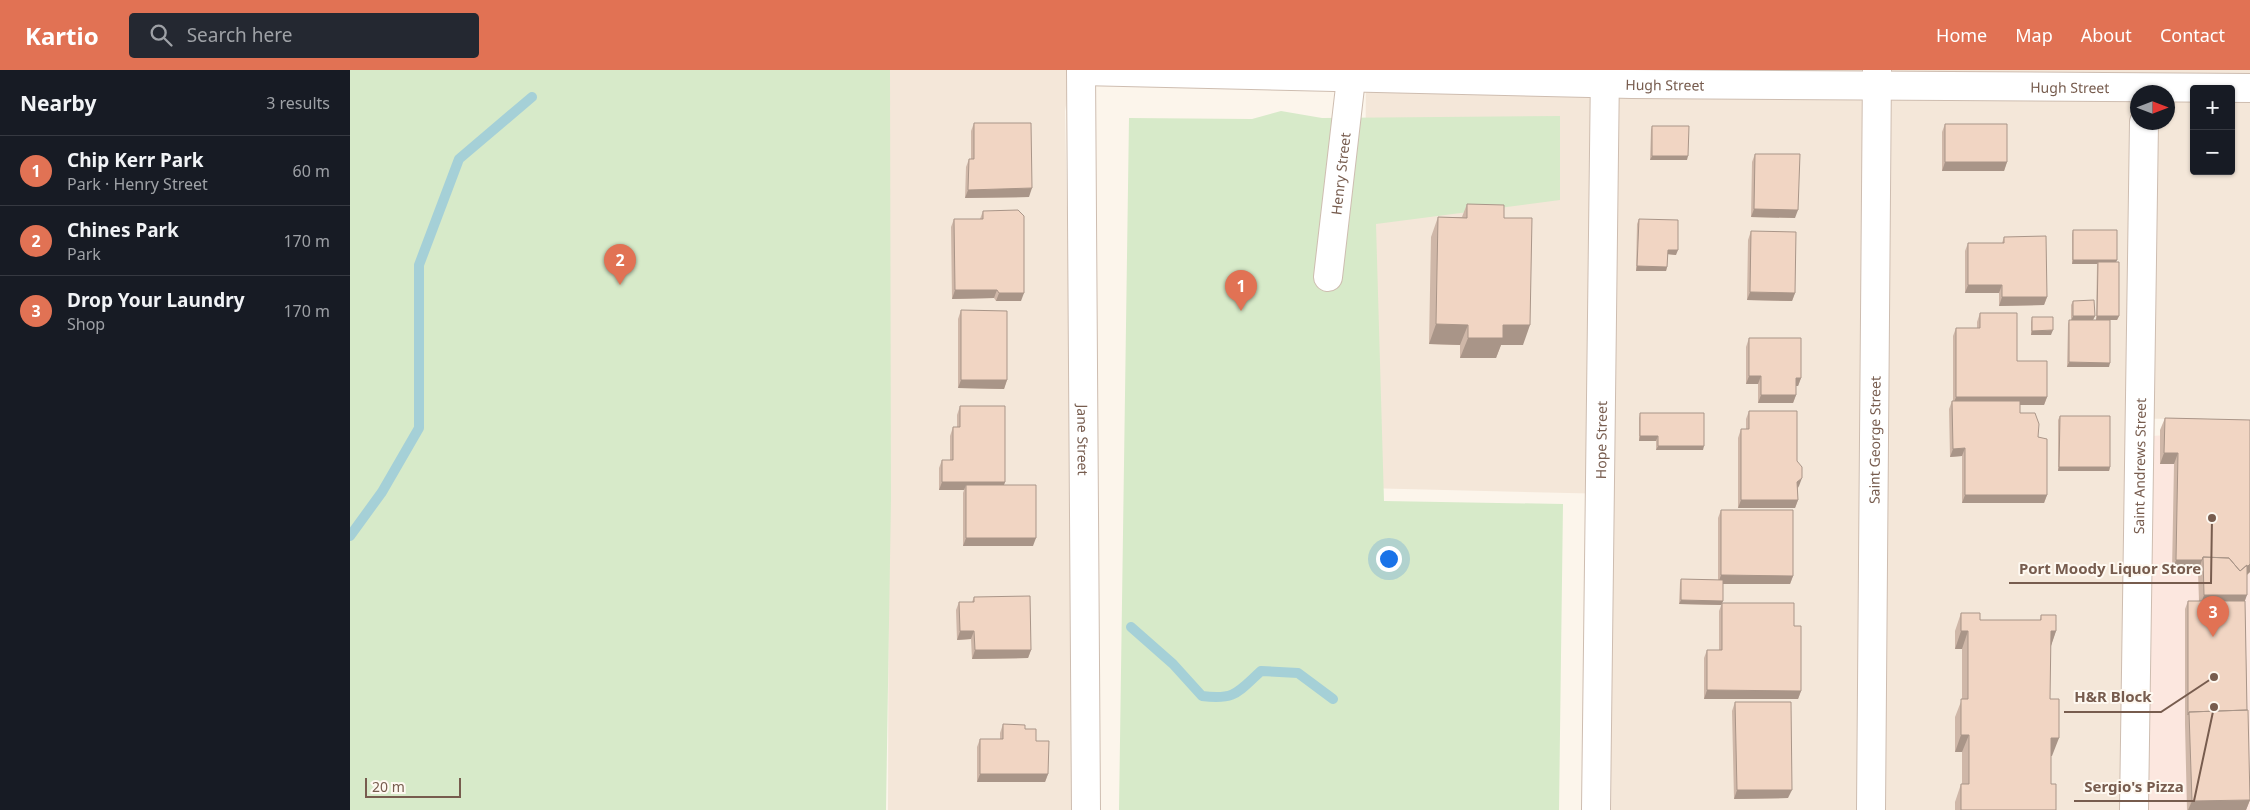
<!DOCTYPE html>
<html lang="en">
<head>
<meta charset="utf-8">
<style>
  body { margin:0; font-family:"Noto Sans",sans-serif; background:#242831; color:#f1f3f6 }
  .controls { position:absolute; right:15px; top:15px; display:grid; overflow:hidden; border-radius:5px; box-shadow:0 1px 4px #0004 }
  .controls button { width:45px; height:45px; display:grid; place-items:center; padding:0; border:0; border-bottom:1px solid #363941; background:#171b24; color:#f1f3f6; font:25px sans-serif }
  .compass { position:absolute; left:1780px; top:15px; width:45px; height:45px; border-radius:50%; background:#171b24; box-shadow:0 1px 4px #0004; rotate:90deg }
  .scale { position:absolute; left:15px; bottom:12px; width:96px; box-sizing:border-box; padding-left:5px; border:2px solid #775c4e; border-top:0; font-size:14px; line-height:18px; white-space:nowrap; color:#775c4e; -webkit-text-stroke:4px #fef9f1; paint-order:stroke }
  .you { position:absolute; left:1038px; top:488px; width:18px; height:18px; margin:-12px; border:4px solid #fff; border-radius:50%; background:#1a73e8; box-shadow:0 0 0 8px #1a73e833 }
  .badge { display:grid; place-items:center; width:32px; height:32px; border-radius:50%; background:#e17254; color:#fff; font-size:16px; font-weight:700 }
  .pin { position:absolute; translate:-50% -41px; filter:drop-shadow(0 1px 2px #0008) }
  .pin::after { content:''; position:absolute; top:26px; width:18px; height:15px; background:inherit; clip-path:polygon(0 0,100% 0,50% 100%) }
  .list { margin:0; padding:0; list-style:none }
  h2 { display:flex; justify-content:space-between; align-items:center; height:65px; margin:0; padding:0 20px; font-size:21px }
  h2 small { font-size:16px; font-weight:400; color:#9ea1a6 }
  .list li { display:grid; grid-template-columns:32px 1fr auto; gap:15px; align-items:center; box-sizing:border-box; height:70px; padding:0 20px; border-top:1px solid #363941 }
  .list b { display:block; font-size:19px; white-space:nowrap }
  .list p { margin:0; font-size:16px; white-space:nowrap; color:#9ea1a6 }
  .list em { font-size:16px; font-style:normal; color:#9ea1a6 }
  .icon { flex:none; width:28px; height:28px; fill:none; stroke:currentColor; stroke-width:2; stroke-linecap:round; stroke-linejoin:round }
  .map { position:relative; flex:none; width:1900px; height:740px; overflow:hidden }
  header { display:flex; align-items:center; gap:30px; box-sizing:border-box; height:70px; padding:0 25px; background:#e17254; color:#fff }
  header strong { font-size:24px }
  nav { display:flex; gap:28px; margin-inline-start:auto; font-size:18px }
  .search { width:350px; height:45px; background:#242831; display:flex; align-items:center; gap:12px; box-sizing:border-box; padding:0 18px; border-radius:5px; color:#9ea1a6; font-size:19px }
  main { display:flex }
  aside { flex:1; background:#171b24 }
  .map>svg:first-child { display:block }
  .residential { fill:#f4e7d9; fill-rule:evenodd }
  .commercial { fill:#fce7df }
  .green { fill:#d7eac9 }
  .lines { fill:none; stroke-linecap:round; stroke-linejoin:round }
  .stream { stroke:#a5d0d7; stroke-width:10 }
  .minor-casing { stroke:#cebdb0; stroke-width:30 }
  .minor { stroke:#fff; stroke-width:28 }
  .wall { fill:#cfb7a8 }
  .shaded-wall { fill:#a99588 }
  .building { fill:#f1d5c3; stroke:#a99588 }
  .labels { text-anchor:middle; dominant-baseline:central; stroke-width:4; stroke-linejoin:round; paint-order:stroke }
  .street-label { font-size:14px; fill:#775c4e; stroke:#fef9f1 }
  .leader { fill:none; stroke:#775c4e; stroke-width:2 }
  .callout-dot { fill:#775c4e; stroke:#fef9f1; stroke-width:2 }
  .callout-label { font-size:15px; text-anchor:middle; font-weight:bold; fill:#775c4e; stroke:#fef9f1; stroke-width:4; stroke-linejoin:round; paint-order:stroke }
</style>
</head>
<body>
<header>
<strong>Kartio</strong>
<div class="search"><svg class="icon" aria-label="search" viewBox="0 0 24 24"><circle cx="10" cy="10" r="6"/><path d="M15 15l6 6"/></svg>Search here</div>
<nav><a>Home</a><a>Map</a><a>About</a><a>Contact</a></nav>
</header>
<main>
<aside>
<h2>Nearby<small>3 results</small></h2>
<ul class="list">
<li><span class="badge">1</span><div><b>Chip Kerr Park</b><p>Park · Henry Street</p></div><em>60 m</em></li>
<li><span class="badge">2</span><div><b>Chines Park</b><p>Park</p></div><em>170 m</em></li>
<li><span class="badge">3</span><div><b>Drop Your Laundry</b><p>Shop</p></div><em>170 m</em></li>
</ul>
</aside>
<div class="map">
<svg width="1900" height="740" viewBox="0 0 1900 740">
  <rect width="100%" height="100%" fill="#fcf5eb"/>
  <!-- residential -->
  <path class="residential" d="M540 0H722L715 41 729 740H538Z
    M826 0H1900V351L1777 348 1771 740H1259L1262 424 1013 418 1016 3ZM1844 19H1881V101H1844ZM1788 22H1818V52H1788Z"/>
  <!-- commercial -->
  <path class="commercial" d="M1900 361V740H1789L1800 366Z"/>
  <!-- green -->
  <path class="green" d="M0 0H540L541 429 536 740H0Z
    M931 41 972 48 1210 46V130L1026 154 1034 431 1213 434 1209 740H769L779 48 902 49Z"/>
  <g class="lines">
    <!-- stream -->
    <path class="stream" d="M0 466 32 422 69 358V195L109 89 182 27
      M781 557 823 594 852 626C885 630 887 623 911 601L948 603 983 629"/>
    <defs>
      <g id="minor">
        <path id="s1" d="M731 0 736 740"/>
        <path id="s2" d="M731 1 1282 14 1900 18"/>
        <path id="s3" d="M978 207 1002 0"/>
        <path id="s4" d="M1246 740 1255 0"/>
        <path id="s5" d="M1521 740 1527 0"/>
        <path id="s6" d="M1784 740 1794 52"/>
      </g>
    </defs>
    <!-- minor casing -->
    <use href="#minor" class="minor-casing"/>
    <!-- minor -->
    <use href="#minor" class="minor"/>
  </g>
  <!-- wall -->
  <path class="wall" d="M624 53 679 127 615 128 616 97 619 89H621V61Z
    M1595 54 1657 92 1654 101H1592V62Z
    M1302 56 1337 90H1300L1301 60Z
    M1405 84 1445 148 1401 147 1402 92Z
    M1117 134 1154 148 1173 275H1151L1146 288H1110V275L1079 274 1081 167 1088 147H1112Z
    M633 141 671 231H646L644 228 602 229 601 157 604 149H630Z
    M1289 149 1326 185 1318 184 1317 197 1316 201H1286L1287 154Z
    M1723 160 1767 190 1766 192 1769 246 1767 250H1746L1747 194H1722V164Z
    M1401 161 1445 223 1442 231 1397 230 1398 170Z
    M1654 167 1697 227 1694 235 1649 236V223H1615V181L1618 173H1652Z
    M1723 231 1745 246 1743 250 1759 297H1717L1718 254 1719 250H1721V235Z
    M611 240 657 310 654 319 608 318V249Z
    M1630 243 1667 291 1697 327 1694 335H1670V343L1688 367 1697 425 1694 433H1612V386L1600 387 1599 339 1602 331H1603V266L1606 258H1627V252Z
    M1682 247 1701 265H1681V252Z
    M1399 268 1451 308 1448 316H1446V325L1443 333H1408V314H1396V277Z
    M610 336 655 412 654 415 683 476H613V423L614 420H589V398L592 390H600V366L603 357H607V345Z
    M1399 341 1447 391 1449 416 1448 418V430L1445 438H1388V368L1391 359H1396V349Z
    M1290 343 1353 380H1306V371H1289V348Z
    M1710 346 1760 397 1759 401H1708V350Z
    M1815 348 1900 350V502L1897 505 1895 531 1897 640 1900 730 1896 740H1837L1835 654V539L1838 531H1849L1848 502 1822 501 1824 394H1810V360Z
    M1371 440 1443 506 1440 514H1373V531L1371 535 1329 534 1330 513 1331 509 1368 510V448Z
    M624 527 681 580 678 588 622 589 621 569 607 570 606 540 609 532H622Z
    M1372 533 1444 556 1451 621 1448 629H1354V588L1357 580H1369V541Z
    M1611 543 1630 550H1690L1691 545 1706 561 1700 578V629L1702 686H1701V714L1706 740H1605V732L1611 714H1612V682H1605V647L1612 629V579H1605V561Z
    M1385 632 1438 728 1384 729 1382 641Z
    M653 654 675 659 686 671 698 704 695 712H627V677L630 669H650V663Z"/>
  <!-- shaded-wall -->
  <path class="shaded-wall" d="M1302 86H1338L1337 90H1300Z
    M1595 92H1657L1654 101H1592Z
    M682 118 679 127 615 128 618 120Z
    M1404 139 1448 140 1445 148 1401 147Z
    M1318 180H1328L1326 185 1316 184Z
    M1723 190H1767L1765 194 1748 192 1747 194H1722Z
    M1287 196 1317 197 1316 201H1286Z
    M1618 215H1652L1649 223H1615Z
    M605 220H647L644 228 602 229Z
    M1400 222 1445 223 1442 231 1397 230Z
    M649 223H674L671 231H646Z
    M1652 227H1697L1694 235 1649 236Z
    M1723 246H1745L1743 250 1721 251Z
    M1747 246H1769L1767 250H1746Z
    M1086 254 1118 255 1110 275 1079 274Z
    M1153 255H1180L1173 275H1151L1146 288H1110L1118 268Z
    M1703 260 1701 265H1681L1682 261Z
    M1719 292 1760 293 1759 297H1717Z
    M1399 306H1411L1408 314H1396Z
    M1446 308H1451L1448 316H1443Z
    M611 310H657L654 319 608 318Z
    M1411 325H1446L1443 333H1408Z
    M1606 327H1697L1694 335H1603Z
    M1290 366H1308L1306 371H1289Z
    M1308 376H1354L1353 380H1306Z
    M1615 378 1612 386 1600 387 1603 379Z
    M1814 383H1828L1824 394H1810Z
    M1709 397H1760L1759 401H1708Z
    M1452 408 1449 416 1444 421 1447 412Z
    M592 412H655L652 420 616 415 614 420H589Z
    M1615 425H1697L1694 433H1612Z
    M1391 430H1448L1445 438H1388Z
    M616 468H686L683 476H613Z
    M1826 490H1852L1848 502 1822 501Z
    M1900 494V502L1885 515 1889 504Z
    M1371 505 1443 506 1440 514H1368Z
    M1854 525H1897L1892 539H1849Z
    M1331 530 1373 531 1371 535 1329 534Z
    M610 561H624L621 569 607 570Z
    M1611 561H1618L1612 579H1605Z
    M1701 561H1706L1700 579Z
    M625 580H681L678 588 622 589Z
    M1357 620 1451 621 1448 629H1354Z
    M1611 665H1619L1612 682H1605Z
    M1701 668H1709L1702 686H1695Z
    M630 704H698L695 712H627Z
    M1387 720H1442L1438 728 1384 729Z
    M1900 730 1896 740H1838L1842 731Z"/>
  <!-- building -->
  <path class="building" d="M624 53H681L682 118 618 120 619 89H624Z
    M1595 54H1657V92H1595Z
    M1302 56H1339L1338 86H1302Z
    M1405 84H1450L1448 140 1404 139Z
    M1117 134 1154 135V148H1182L1180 255H1153V268H1118V255L1086 254 1088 147 1117 148Z
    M668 140 674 146V223H649L647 220H605L604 149H633V141Z
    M1289 149 1328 150V180H1318L1317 197 1287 196Z
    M1723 160H1767V190H1723Z
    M1401 161 1446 162 1445 223 1400 222Z
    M1696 166 1697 227H1652V215H1618V173H1654V167Z
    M1748 192H1769V246H1747Z
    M1744 230 1745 246H1723V231Z
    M611 240 657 241V310H611Z
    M1630 243H1667V291H1697V327H1606V258H1630Z
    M1682 247H1703V260L1682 261Z
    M1719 250H1760V293L1719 292Z
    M1399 268H1451V308H1446V325H1411V306H1399Z
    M1602 331H1670V343H1685L1689 354 1688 367 1697 369V425H1615V378L1603 379Z
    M610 336H655V412H592V390H603V357H610Z
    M1399 341H1447V391L1452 397V408L1447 412 1448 430H1391V359H1399Z
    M1290 343H1354V376H1308V366H1290Z
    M1710 346H1760V397H1709Z
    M1815 348 1900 350V494L1897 497V495L1890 501 1879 488 1853 487 1852 490H1826L1828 383H1814Z
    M616 415H686V468H616Z
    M1371 440H1443V506L1371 505Z
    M1853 487 1879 488 1890 501 1897 495V525H1854Z
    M1331 509 1373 510V531L1331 530Z
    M680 526 681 580H625L624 561H610L609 532H624V527Z
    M1838 531H1895L1897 640 1839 642 1838 645Z
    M1372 533H1444V556H1451V621L1357 620V580H1372Z
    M1611 543H1630V550H1691V545H1706V561H1701L1700 629H1709V668H1701V714H1706V740H1611V714H1619V665H1611V629H1618V561H1611Z
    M1385 632H1441L1442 720H1387Z
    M1898 640 1900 730 1842 731 1839 642Z
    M653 654 675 655V659H686V671H699L698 704H630V669H653Z"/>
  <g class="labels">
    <!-- street labels -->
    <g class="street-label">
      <text stroke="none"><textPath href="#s2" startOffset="584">Hugh Street</textPath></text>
      <text stroke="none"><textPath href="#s2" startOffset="989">Hugh Street</textPath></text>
      <text stroke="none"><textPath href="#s3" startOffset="104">Henry Street</textPath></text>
      <text stroke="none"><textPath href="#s1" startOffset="370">Jane Street</textPath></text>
      <text stroke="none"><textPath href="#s4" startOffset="370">Hope Street</textPath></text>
      <text stroke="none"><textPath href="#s5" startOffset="370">Saint George Street</textPath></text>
      <text stroke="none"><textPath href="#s6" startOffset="344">Saint Andrews Street</textPath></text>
    </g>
  </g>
  <!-- callouts -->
  <path class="leader" d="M1862 448L1861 513H1659M1864 607L1811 642H1714M1864 637L1844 731H1724"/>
  <g class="callout-dot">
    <circle cx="1862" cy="448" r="5"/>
    <circle cx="1864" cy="607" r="5"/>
    <circle cx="1864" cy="637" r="5"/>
  </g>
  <g class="callout-label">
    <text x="1760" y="504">Port Moody Liquor Store</text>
    <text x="1763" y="632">H&amp;R Block</text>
    <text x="1784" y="722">Sergio's Pizza</text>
  </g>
</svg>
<div class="controls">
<button>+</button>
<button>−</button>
</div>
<svg class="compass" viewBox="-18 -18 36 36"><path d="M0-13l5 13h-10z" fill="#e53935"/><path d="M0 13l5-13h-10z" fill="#9ea1a6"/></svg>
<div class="scale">20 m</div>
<div class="you"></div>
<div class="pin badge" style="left:891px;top:241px">1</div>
<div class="pin badge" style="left:270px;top:215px">2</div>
<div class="pin badge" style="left:1863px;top:567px">3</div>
</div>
</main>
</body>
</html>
